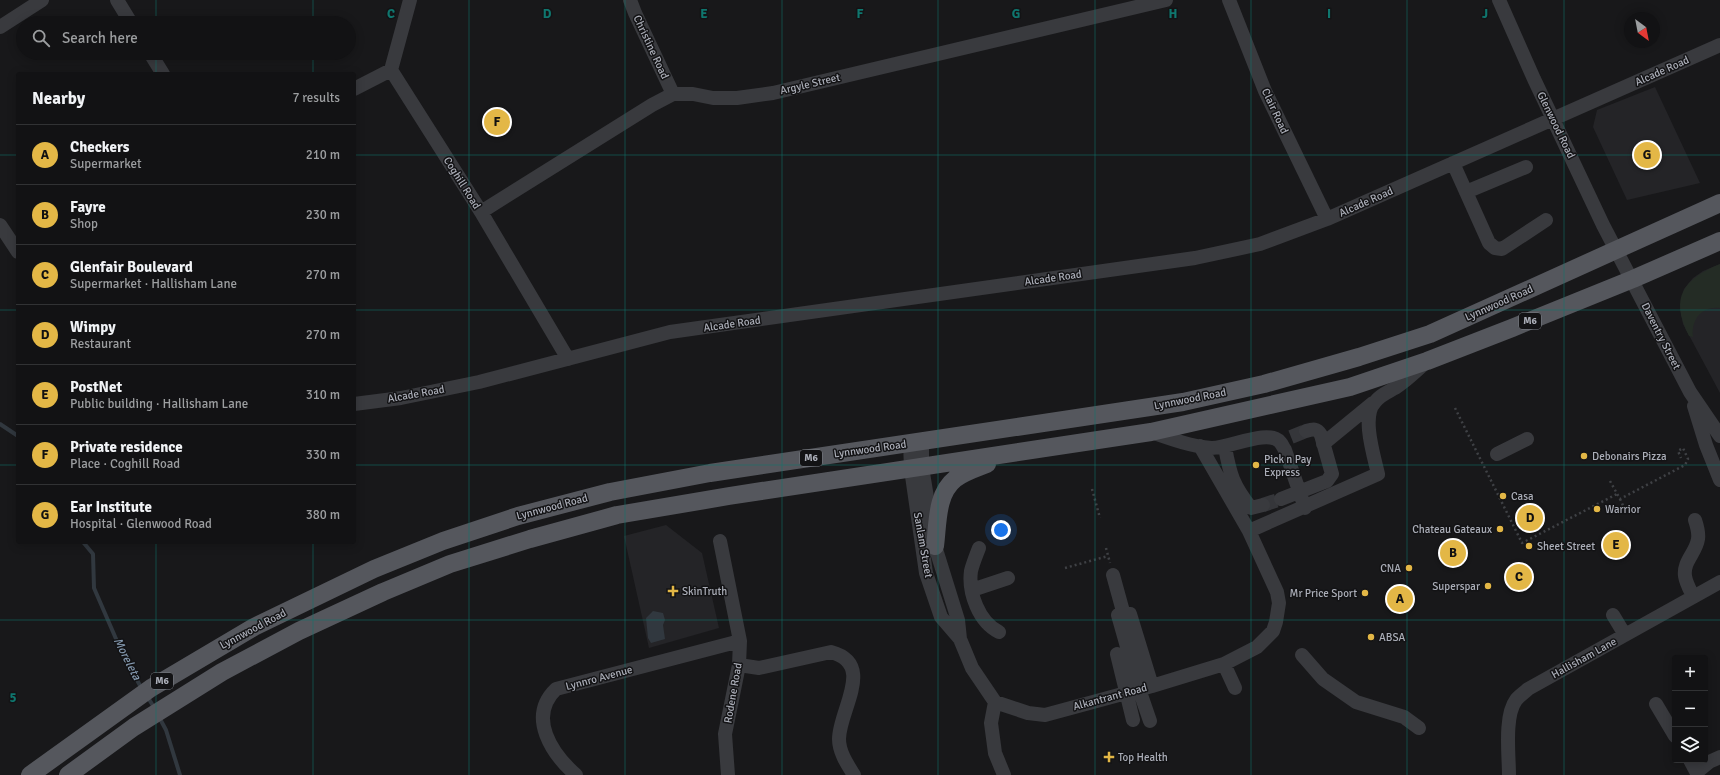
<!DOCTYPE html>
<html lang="en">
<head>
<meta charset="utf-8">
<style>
  body { margin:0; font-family:Signika,sans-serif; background:#1f2022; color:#f1f3f6 }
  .controls { position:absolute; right:12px; bottom:12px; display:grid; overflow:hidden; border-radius:4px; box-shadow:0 2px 10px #0003 }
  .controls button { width:36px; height:36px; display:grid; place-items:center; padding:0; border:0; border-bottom:1px solid #313234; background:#121214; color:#f1f3f6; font:20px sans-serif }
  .compass { position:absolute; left:1624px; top:12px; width:36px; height:36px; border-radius:50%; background:#121214; box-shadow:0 2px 10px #0003; rotate:148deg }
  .you { position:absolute; left:1001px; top:530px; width:14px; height:14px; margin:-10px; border:3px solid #fff; border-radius:50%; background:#1a73e8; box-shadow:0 0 0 6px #1a73e833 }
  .badge { display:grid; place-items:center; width:26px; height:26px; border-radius:50%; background:#e3b746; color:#111; font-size:13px; font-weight:700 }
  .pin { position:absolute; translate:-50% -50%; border:2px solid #fff; box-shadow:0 1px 4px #0006 }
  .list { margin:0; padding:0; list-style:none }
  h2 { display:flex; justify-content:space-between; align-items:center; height:52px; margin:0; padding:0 16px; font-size:17px }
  h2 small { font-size:13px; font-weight:400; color:#9c9ea0 }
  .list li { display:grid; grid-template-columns:26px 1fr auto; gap:12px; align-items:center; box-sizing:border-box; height:60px; padding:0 16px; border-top:1px solid #313234 }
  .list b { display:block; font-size:15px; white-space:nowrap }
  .list p { margin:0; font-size:13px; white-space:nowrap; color:#9c9ea0 }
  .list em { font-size:13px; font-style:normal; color:#9c9ea0 }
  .icon { flex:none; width:22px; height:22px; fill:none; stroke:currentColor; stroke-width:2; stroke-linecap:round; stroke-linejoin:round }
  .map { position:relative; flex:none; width:1720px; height:775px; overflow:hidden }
  .search { position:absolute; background:#121214; box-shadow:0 2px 10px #0003; left:16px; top:16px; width:340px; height:44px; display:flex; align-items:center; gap:10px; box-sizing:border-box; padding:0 14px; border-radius:22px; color:#9c9ea0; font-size:15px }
  .panel { position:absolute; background:#121214; box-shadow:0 2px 10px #0003; left:16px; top:72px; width:340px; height:472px; border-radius:4px }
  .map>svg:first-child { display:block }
  .built { fill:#242427 }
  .green { fill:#242c25 }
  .water { fill:#31383f }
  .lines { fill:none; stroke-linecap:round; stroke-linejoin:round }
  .stream { stroke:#31383f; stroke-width:4 }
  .minor-tunnel { stroke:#35363a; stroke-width:14; stroke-dasharray:14 7; stroke-linecap:butt }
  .path { stroke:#3f4145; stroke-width:2.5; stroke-dasharray:2 3; stroke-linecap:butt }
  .minor { stroke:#393a3e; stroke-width:14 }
  .major { stroke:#55575d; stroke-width:18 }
  .grid { fill:none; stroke:#0f766e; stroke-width:1; stroke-opacity:0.55 }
  .poi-dot { fill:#e3b746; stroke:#131315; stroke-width:1.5 }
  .labels { text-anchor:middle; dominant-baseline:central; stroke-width:3; stroke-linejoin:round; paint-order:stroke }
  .shield { fill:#131315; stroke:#7d8087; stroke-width:1 }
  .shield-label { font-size:10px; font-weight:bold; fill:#abaeb8 }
  .street-label { font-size:11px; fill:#abaeb8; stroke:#131315 }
  .poi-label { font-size:11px; fill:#abaeb8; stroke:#131315; text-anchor:start }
  .water-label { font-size:12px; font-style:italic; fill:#859ab0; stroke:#131315 }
  .grid-label { font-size:13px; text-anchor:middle; font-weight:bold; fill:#0f766e; stroke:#131315; stroke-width:3; stroke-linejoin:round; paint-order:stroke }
</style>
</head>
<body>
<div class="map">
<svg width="1720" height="775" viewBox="0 0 1720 775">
  <rect width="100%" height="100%" fill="#18181a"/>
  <!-- built -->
  <path class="built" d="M1655 87 1700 183 1627 200 1593 127 1597 110Z
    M1720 264V393L1683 324 1680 307 1684 289 1693 278 1703 271Z
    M666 525 702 553 719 628 649 648 624 536Z"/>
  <!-- green -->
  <path class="green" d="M1720 264V308C1702 306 1691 319 1693 337L1689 336C1669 297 1684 279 1720 264Z"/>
  <!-- water -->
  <path class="water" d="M653 611 663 613 665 620 663 625 665 639 651 643 648 638 646 618Z"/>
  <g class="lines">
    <!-- stream -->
    <path class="stream" d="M0 424 18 436
      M83 542 93 554 94 588 123 655 142 689
      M147 696 155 709
      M159 717 166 730 180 775"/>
    <!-- minor-tunnel -->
    <path class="minor-tunnel" d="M1291 437 1306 431
      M1263 505 1281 499"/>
    <!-- path -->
    <path class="path" d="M1455 408 1522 543 1617 494
      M1610 481 1620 499 1685 465 1688 459 1683 448 1678 451 1681 458
      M1092 489 1100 518
      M1620 499 1625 510
      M1106 548 1110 563
      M1065 568 1108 556"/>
    <!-- minor -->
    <path class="minor" d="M117 0 131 23
      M410 0 391 70 481 212 568 359
      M630 0 635 13 673 94
      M1229 0 1265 91 1327 219
      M1499 0 1534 79 1603 225 1690 392 1720 436
      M0 27 42 0
      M150 53 163 74
      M354 89 391 70
      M1453 163 1489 243 1495 248 1502 249 1546 220
      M1466 192 1526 167
      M481 212 652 105 673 94H693L713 98H737L773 93 1166 0
      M0 225 18 252
      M354 404 401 398 479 382 670 332 1195 258 1260 244 1327 219 1720 45
      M1694 406 1706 445 1720 480
      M1151 432C1171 439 1190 446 1211 448 1228 449 1268 428 1280 442 1282 444 1283 447 1285 450L1305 508
      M922 442V467L935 546 958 620 960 639 972 668 995 702 991 723 995 753 1004 775
      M910 443 911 469 926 573 941 617 960 639
      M1323 444 1373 403
      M1225 447C1230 475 1233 485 1251 508L1263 505
      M1497 454 1527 439
      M1281 499 1327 481 1332 474 1321 435C1317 428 1313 429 1306 431
      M1249 531 1378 474C1374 456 1361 416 1375 402 1380 395 1388 392 1395 388 1406 381 1415 372 1424 364
      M720 541 740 641 739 665 725 734 728 775
      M979 548C976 556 973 563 971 571 968 593 979 622 999 632
      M1113 575 1124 615
      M972 590 1008 578
      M1693 596C1690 590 1686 583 1685 576 1683 561 1696 553 1698 539 1699 533 1697 526 1695 520
      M1613 615 1625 635
      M1117 654 1133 720
      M1302 655 1323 679 1356 702 1404 717 1419 728
      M1224 664 1235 688
      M739 665 759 668 831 652C876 664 839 710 839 739 839 752 847 764 854 775
      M995 702 1028 713 1045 715 1152 686 1224 664 1257 647 1273 631 1276 622 1279 603 1277 592 1249 531 1200 446
      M1656 704 1675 736
      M1150 721 1139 689 1118 615 1130 614 1152 686
      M1690 760 1698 775
      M1697 772 1709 762 1720 757
      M576 775C552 754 527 717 556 689L740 641
      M1509 775C1509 756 1504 716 1516 700 1519 696 1524 693 1528 689L1720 582"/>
    <!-- major -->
    <path class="major" d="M935 546C938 524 936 494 955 479 964 472 977 468 987 464
      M30 775 151 688 254 627 374 569 443 541 518 516 610 492 710 473 1183 402 1264 384 1359 357 1430 334 1720 203
      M68 775 134 727 222 672 299 631 383 592 450 564 530 539 617 515 729 496 1151 432 1350 387 1427 361 1512 328 1633 279 1720 241"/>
  </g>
  <!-- grid -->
  <path class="grid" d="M156 0V23M313 0V23M469 0V775M625 0V775M782 0V775M938 0V775M1095 0V775M1251 0V775M1407 0V775M1564 0V775M156 53V74M313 53V74M0 155H18M354 155H1720M0 310H18M354 310H1720M0 465H18M354 465H1720M156 542V775M313 542V775M0 620H1720"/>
  <!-- markers -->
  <g class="poi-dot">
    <circle cx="1584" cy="456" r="4"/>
    <circle cx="1256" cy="465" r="4"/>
    <circle cx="1503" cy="496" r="4"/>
    <circle cx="1597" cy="509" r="4"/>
    <circle cx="1500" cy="529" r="4"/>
    <circle cx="1529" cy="546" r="4"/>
    <circle cx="1409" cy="568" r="4"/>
    <circle cx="1488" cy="586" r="4"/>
    <path d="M671 585h4v4h4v4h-4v4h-4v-4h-4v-4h4z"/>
    <circle cx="1365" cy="593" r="4"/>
    <circle cx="1371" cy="637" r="4"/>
    <path d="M1107 751h4v4h4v4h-4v4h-4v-4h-4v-4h4z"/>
  </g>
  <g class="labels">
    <!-- shield labels -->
    <g class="shield">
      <rect x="1519" y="313" width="22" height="16" rx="3"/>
      <rect x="800" y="450" width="22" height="16" rx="3"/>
      <rect x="151" y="673" width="22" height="16" rx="3"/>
    </g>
    <g class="shield-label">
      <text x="1530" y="321">M6</text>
      <text x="811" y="458">M6</text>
      <text x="162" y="681">M6</text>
    </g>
    <!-- street labels -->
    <g class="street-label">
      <text transform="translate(651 47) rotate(65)">Christine Road</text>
      <text transform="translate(1662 71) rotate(-24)">Alcade Road</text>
      <text transform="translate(810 84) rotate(-13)">Argyle Street</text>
      <text transform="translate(1275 111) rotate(65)">Clair Road</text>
      <text transform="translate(1556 125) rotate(64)">Glenwood Road</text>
      <text transform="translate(462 183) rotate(58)">Coghill Road</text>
      <text transform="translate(1366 202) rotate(-24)">Alcade Road</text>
      <text transform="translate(1053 278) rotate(-8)">Alcade Road</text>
      <text transform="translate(1499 303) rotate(-24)">Lynnwood Road</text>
      <text transform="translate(732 324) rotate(-8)">Alcade Road</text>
      <text transform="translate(1661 336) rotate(63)">Daventry Street</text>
      <text transform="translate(416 394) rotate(-10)">Alcade Road</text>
      <text transform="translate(1190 399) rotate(-11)">Lynnwood Road</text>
      <text transform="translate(870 449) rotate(-8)">Lynnwood Road</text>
      <text transform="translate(552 507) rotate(-15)">Lynnwood Road</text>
      <text transform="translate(923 545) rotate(80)">Sanlam Street</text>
      <text transform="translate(253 629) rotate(-28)">Lynnwood Road</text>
      <text transform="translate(1584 658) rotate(-29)">Hallisham Lane</text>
      <text transform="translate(599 678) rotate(-15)">Lynnro Avenue</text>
      <text transform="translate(733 693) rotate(-80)">Rodene Road</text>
      <text transform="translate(1110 697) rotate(-15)">Alkantrant Road</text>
    </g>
    <!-- poi labels -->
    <g class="poi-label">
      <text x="1592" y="456">Debonairs Pizza</text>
      <text x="1264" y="459">Pick n Pay<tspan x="1264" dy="13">Express</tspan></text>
      <text x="1511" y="496">Casa</text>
      <text x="1605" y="509">Warrior</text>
      <text x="1492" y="529" text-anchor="end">Chateau Gateaux</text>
      <text x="1537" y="546">Sheet Street</text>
      <text x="1401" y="568" text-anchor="end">CNA</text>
      <text x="1480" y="586" text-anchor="end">Superspar</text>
      <text x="682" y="591">SkinTruth</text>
      <text x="1357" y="593" text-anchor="end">Mr Price Sport</text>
      <text x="1379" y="637">ABSA</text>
      <text x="1118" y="757">Top Health</text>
    </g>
    <!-- water labels -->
    <g class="water-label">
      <text transform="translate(127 659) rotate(63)">Moreleta</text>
    </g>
  </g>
  <g class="grid-label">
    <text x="391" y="18">C</text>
    <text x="547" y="18">D</text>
    <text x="704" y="18">E</text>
    <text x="860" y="18">F</text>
    <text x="1016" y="18">G</text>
    <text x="1173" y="18">H</text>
    <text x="1329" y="18">I</text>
    <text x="1485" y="18">J</text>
    <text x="13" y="702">5</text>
  </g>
</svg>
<div class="controls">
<button>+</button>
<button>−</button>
<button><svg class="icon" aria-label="layers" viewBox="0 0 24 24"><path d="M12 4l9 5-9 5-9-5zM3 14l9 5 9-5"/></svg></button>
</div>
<svg class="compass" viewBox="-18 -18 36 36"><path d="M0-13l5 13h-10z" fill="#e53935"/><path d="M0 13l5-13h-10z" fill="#9c9ea0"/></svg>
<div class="you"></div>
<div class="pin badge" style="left:1400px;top:599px">A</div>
<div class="pin badge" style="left:1453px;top:553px">B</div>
<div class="pin badge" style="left:1519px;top:577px">C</div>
<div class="pin badge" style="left:1530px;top:518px">D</div>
<div class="pin badge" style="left:1616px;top:545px">E</div>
<div class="pin badge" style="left:497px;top:122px">F</div>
<div class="pin badge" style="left:1647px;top:155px">G</div>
<div class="search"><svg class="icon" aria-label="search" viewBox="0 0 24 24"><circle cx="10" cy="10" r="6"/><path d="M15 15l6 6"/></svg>Search here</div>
<section class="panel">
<h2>Nearby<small>7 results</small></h2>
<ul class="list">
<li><span class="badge">A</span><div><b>Checkers</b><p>Supermarket</p></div><em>210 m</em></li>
<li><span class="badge">B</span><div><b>Fayre</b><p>Shop</p></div><em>230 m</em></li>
<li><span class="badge">C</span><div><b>Glenfair Boulevard</b><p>Supermarket · Hallisham Lane</p></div><em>270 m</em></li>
<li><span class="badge">D</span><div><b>Wimpy</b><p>Restaurant</p></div><em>270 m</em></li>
<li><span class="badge">E</span><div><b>PostNet</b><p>Public building · Hallisham Lane</p></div><em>310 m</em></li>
<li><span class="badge">F</span><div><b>Private residence</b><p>Place · Coghill Road</p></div><em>330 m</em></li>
<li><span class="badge">G</span><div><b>Ear Institute</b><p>Hospital · Glenwood Road</p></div><em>380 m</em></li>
</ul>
</section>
</div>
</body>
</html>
